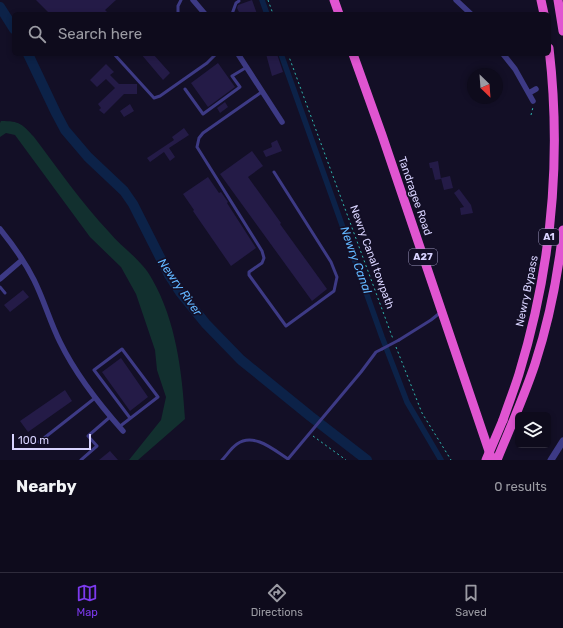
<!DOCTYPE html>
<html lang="en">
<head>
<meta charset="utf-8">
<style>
  body { margin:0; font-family:Rubik,sans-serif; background:#171425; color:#f1f3f6 }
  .controls { position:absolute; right:12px; bottom:12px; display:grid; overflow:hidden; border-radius:6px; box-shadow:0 2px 6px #0003 }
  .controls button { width:36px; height:36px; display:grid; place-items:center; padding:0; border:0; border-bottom:1px solid #2e2b3b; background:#0e0b1c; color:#f1f3f6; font:20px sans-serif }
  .compass { position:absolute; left:467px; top:68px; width:36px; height:36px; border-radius:50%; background:#0e0b1c; box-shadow:0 2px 6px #0003; rotate:155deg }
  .scale { position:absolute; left:12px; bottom:10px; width:79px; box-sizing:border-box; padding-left:4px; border:2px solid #d9d4ff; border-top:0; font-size:11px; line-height:14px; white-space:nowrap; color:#d9d4ff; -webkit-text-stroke:3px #130f26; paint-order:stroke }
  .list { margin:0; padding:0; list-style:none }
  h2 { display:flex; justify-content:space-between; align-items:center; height:52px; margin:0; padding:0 16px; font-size:17px }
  h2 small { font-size:13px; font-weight:400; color:#9b9ba3 }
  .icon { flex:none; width:22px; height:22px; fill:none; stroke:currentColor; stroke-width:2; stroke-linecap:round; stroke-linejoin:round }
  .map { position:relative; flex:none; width:563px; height:460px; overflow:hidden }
  .search { position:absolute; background:#0e0b1c; box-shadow:0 2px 6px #0003; left:12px; right:12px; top:12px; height:44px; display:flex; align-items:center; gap:10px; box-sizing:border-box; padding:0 14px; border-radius:6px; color:#9b9ba3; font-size:15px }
  .sheet { height:112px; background:#0e0b1c }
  nav { display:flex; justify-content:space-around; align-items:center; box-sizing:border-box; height:56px; border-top:1px solid #2e2b3b; background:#0e0b1c; font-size:11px; color:#9b9ba3 }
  nav a { display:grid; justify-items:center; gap:2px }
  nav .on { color:#7c3aed }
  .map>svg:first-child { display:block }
  .green { fill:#12302f }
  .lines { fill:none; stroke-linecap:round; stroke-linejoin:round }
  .canal { stroke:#0c2248; stroke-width:5.5 }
  .river { stroke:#0c2248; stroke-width:10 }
  .building { fill:#241b47 }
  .path { stroke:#2fb8b0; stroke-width:1; stroke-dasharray:2 3; stroke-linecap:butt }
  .service { stroke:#3d3a85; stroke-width:3 }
  .minor { stroke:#3d3a85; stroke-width:5.5 }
  .tertiary { stroke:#3d3a85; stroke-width:7 }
  .trunk { stroke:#e055d1; stroke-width:9 }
  .service-bridge { stroke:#3d3a85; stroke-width:3 }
  .trunk-bridge { stroke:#e055d1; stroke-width:9 }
  .labels { text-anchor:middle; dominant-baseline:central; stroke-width:3.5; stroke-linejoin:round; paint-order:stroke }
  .shield { fill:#130f26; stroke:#9e99be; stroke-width:1 }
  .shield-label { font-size:10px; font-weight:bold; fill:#d9d4ff }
  .street-label { font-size:11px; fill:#d9d4ff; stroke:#130f26 }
  .water-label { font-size:12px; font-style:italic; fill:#62b6ff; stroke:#130f26 }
</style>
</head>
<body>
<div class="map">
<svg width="563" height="460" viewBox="0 0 563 460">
  <rect width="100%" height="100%" fill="#130f26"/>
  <!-- green -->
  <path class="green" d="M1 121C20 121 22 124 34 137 58 169 82 203 109 232 122 248 142 260 152 279 176 321 182 371 185 419L138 460H129L161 420 166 397 157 370 155 350 136 294 121 267 90 237 15 135 6 133 0 137V123Z"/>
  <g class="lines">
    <!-- canal -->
    <path class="canal" d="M262 0 267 14
      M281 54 382 337 407 402 441 460"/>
    <!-- river -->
    <path class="river" d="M0 7 14 29
      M28 54 56 113 65 130 88 157 124 191 133 204 169 275 180 292 206 324 241 360 310 416 367 460"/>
  </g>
  <!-- building -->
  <path class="building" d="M36 0H116L105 10 109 14H50Z
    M252 0 257 14H240L237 8 238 5Z
    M141 54H153L170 73 163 80Z
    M266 54H277L283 72 272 76Z
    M218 63 235 87 208 107 191 83Z
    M106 64 114 72 110 75 119 84H137V94H124L104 114 99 110 101 108 98 104 115 88 106 79 97 87 90 80Z
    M225 102 228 107 220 113 217 108Z
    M130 104 134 111 124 117 120 111Z
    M184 128 189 135 169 148 175 157 170 161 164 152 150 162 147 158 174 140 172 137Z
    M277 140 282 151 266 157 263 151 272 147 271 143Z
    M252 151 263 166 248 177 281 223 280 224 327 289 312 301 220 174Z
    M438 161 441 179 435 180 432 168H430L429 163Z
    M450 176 453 188 444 190 441 178Z
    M208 177 219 193 221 192 228 202 227 203 256 248 231 266 193 211 194 210 183 194Z
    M459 189 471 205 473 213 461 215 460 208 464 207 454 193Z
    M23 290 29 297 10 312 4 305Z
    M121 358 148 397 130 411 102 372Z
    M65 390 72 401 28 432 20 421Z
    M110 451 118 460H99Z"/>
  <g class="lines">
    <!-- path -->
    <path class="path" d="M268 0 273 14
      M288 54 393 339
      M531 115 533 107
      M396 347 422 413 451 460
      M313 436 346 460"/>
    <!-- service -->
    <path class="service" d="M178 14V6L181 0
      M232 14 236 3 239 1
      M114 54 154 98 160 96 207 63 216 54
      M159 54H163
      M185 89 203 114 240 87 232 76 247 67
      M263 91 203 133 199 138 197 147 262 251 264 258 262 263 249 272V275L286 326 334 291 337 277 331 262 274 172
      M0 287 5 293
      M399 340 431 320 441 312
      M119 427 158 397 122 349 94 370 130 418
      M39 442 95 398
      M81 460 97 446 88 436 110 417
      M222 460C227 455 231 448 237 444 254 432 274 450 288 459L361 372 376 352 382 349"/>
    <!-- minor -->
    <path class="minor" d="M193 0 205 14
      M456 0 471 14
      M238 54 282 122
      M503 54 515 69 533 101
      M529 93 536 89
      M0 229C13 245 25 262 34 280 44 300 50 322 60 342 76 375 99 404 123 431
      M0 279 22 260"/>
    <!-- tertiary -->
    <path class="tertiary" d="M551 460 563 441"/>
    <!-- trunk -->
    <path class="trunk" d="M334 0 339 14
      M541 0 544 14
      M558 0 563 31
      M353 54 382 135 492 460
      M503 420C508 405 514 390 519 374 552 266 562 160 549 48
      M497 460C510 428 524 397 535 364 549 321 558 275 563 230"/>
    <!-- service-bridge -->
    <path class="service-bridge" d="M382 349 399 340"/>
    <!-- trunk-bridge -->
    <path class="trunk-bridge" d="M486 460 503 420"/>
  </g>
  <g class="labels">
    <!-- shield labels -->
    <g class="shield">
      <rect x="539" y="229" width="20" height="16" rx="3"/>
      <rect x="409" y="249" width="28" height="16" rx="3"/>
    </g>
    <g class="shield-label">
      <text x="549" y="237">A1</text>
      <text x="423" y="257">A27</text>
    </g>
    <!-- street labels -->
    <g class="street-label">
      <text transform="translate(415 196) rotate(71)">Tandragee Road</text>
      <text transform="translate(372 257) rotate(70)">Newry Canal towpath</text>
      <text transform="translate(527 291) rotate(-78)">Newry Bypass</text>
    </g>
    <!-- water labels -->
    <g class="water-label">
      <text transform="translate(356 260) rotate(70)">Newry Canal</text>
      <text transform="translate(180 287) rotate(55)">Newry River</text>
    </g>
  </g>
</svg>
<div class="controls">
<button><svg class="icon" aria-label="layers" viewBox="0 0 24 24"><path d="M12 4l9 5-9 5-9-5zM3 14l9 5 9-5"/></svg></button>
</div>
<svg class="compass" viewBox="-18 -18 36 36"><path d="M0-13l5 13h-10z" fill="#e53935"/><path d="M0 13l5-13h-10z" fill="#9b9ba3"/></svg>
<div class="scale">100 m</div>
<div class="search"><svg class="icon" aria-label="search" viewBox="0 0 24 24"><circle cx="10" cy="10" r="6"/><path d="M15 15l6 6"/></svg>Search here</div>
</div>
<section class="sheet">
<h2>Nearby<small>0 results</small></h2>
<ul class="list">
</ul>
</section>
<nav>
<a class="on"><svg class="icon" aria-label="map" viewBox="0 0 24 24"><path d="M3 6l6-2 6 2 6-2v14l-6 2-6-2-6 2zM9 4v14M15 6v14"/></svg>Map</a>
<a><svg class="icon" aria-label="directions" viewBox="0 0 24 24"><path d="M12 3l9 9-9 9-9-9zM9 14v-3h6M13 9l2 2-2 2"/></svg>Directions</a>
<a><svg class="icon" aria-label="saved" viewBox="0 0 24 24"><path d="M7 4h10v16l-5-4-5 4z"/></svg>Saved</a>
</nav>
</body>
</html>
